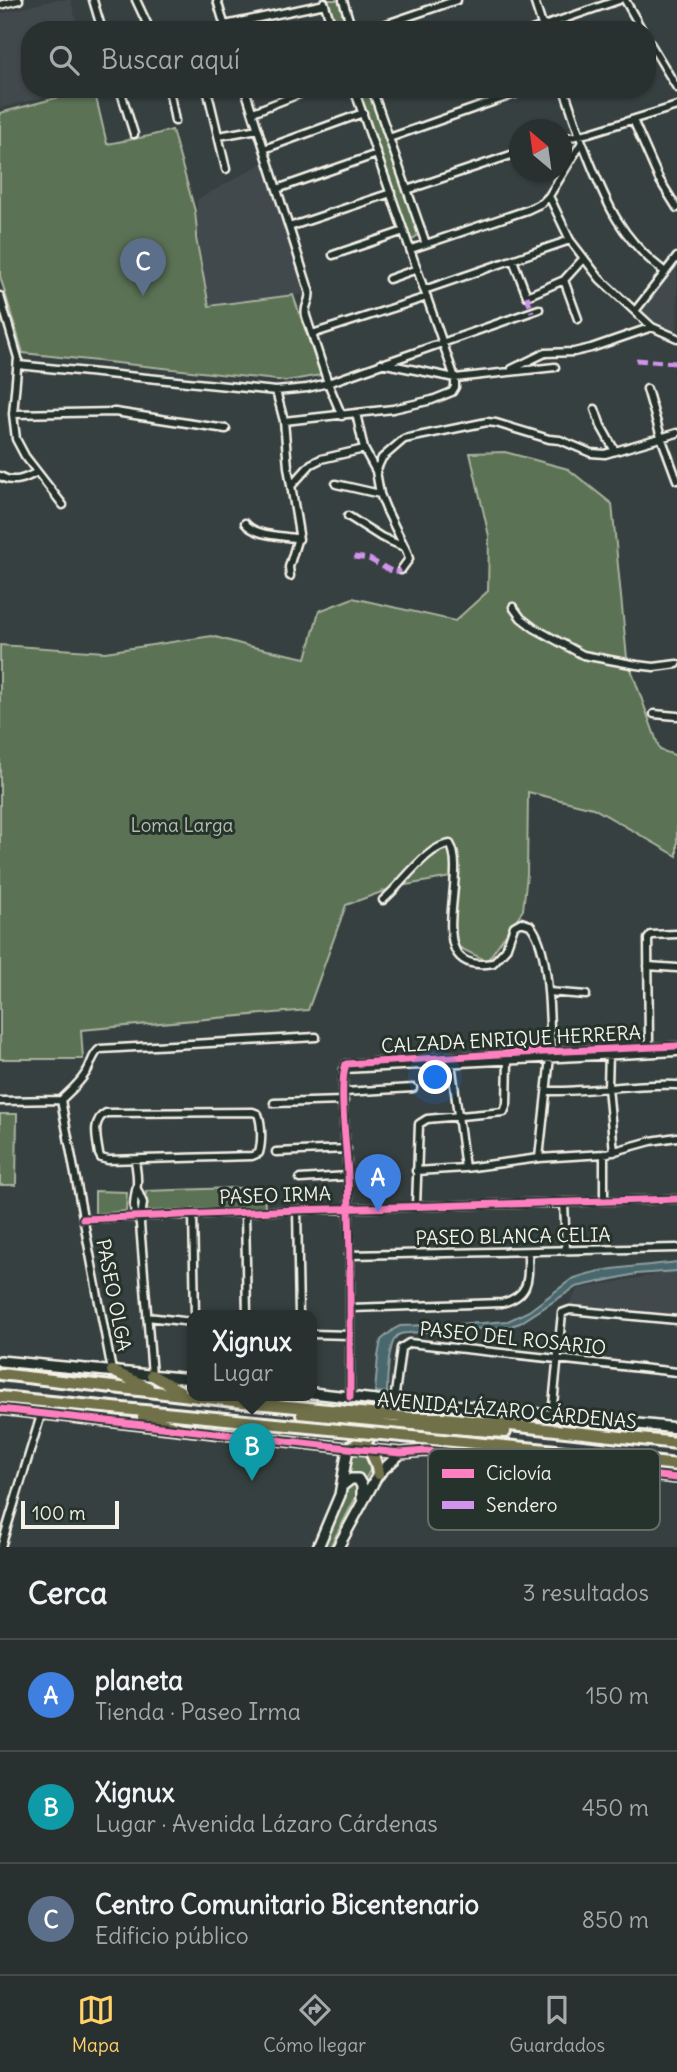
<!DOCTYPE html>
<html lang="es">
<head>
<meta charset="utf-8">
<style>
  body { margin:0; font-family:Delius,sans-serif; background:#353c3c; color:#f1f3f6 }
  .compass { position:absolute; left:509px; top:119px; width:63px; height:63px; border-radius:50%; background:#293030; box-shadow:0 2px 5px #0004; rotate:331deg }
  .scale { position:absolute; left:21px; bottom:18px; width:98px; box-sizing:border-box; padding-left:7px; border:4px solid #f4f1e8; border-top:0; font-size:19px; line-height:24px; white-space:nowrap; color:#f4f1e8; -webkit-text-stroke:5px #26332d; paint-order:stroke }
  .you { position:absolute; left:436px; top:1078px; width:24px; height:24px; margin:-18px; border:5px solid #fff; border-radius:50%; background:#1a73e8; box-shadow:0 0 0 10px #1a73e833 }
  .badge { display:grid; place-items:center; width:46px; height:46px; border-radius:50%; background:#ffd166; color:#fff; font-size:23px; font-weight:700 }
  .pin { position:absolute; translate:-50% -58px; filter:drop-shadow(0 2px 4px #0008) }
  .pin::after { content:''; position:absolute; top:37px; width:24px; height:21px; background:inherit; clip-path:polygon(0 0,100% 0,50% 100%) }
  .popup { position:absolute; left:187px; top:1310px; width:130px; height:91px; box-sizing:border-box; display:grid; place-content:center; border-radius:14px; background:#293030; filter:drop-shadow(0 2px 5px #0005); font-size:23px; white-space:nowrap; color:#a5a9ab }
  .popup b { font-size:26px; color:#f1f3f6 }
  .popup::after { content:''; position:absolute; left:50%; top:100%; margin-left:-14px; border:14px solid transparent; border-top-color:#293030 }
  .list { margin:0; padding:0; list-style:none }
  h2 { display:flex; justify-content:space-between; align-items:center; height:91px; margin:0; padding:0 28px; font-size:30px }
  h2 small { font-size:23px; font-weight:400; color:#a5a9ab }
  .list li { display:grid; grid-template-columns:46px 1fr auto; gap:21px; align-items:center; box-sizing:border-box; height:112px; padding:0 28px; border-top:2px solid #454b4c }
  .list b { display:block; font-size:26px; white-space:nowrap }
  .list p { margin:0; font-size:23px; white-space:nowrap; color:#a5a9ab }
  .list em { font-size:23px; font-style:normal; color:#a5a9ab }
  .icon { flex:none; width:38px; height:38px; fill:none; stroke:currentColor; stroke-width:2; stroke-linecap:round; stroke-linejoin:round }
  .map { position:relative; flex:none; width:677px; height:1547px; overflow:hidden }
  .search { position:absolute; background:#293030; box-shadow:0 2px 5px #0004; left:21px; right:21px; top:21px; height:77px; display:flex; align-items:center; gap:18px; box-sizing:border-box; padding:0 24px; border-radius:28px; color:#a5a9ab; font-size:26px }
  .sheet { height:427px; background:#293030 }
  nav { display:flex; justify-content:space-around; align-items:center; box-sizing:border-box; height:98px; border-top:2px solid #454b4c; background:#293030; font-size:19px; color:#a5a9ab }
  nav a { display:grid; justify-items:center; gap:4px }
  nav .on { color:#ffd166 }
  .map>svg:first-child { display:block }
  .built { fill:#434a4e }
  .green { fill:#5c7255; stroke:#a8b29e; stroke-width:2 }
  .water { fill:#48676e; stroke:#8d9e9f; stroke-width:2 }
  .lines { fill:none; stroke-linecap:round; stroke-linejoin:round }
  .street-casing { stroke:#f4f1e8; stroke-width:11 }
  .secondary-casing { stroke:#f4f1e8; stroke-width:14 }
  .highway-casing { stroke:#f4f1e8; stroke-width:16 }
  .street { stroke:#26332d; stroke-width:6 }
  .secondary { stroke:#26332d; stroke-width:9 }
  .highway { stroke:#70704a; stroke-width:10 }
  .highway-bridge-casing { stroke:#f4f1e8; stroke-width:16; stroke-linecap:butt }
  .highway-bridge { stroke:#70704a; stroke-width:10 }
  .quiet { stroke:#d193ec; stroke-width:5; stroke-dasharray:10 5; stroke-linecap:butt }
  .cycleway-casing { stroke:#26332d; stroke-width:11 }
  .cycleway { stroke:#ff80c0; stroke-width:7 }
  .labels { text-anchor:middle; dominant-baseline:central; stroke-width:6; stroke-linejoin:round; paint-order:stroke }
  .park-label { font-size:19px; fill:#b7bead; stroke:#26332d }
  .street-label { font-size:19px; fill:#f4f1e8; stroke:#26332d }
  .key { fill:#26332d; stroke:#646c65; stroke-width:2 }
  .key-label { font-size:19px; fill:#f4f1e8 }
</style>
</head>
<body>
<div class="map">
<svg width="677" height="1547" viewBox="0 0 677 1547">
  <rect width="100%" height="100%" fill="#374040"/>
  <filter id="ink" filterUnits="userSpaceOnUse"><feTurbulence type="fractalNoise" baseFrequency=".0143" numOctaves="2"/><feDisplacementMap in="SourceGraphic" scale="14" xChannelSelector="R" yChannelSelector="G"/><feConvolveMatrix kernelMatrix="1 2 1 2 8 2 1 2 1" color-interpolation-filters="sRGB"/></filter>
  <g filter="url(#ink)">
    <!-- built -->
    <path class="built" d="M55 0H71L78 30H30V89H77L0 108V14Z
      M265 162 308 294 209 307 197 234V200Z
      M677 263V331L657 323 642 312Z
      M677 1271V1316L567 1308 578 1289Z"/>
    <!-- green -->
    <path class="green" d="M327 0H343L353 30H338Z
      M90 89H94L107 144 149 136 172 130 195 211 197 232 196 233V238L209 306 293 295 321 375 286 381 23 353 0 276V113Z
      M358 89H372L420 233 411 241Z
      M505 452 568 469 612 504 627 658 660 750 677 756V856L593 808 528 792 527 874 523 910 487 961 456 946 451 877 395 887 346 905 308 1010 81 1030 83 1059H0V645L105 652 212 636 248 646 306 658 319 611 353 598 455 621 488 591 489 536 470 453Z
      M0 1114H17L16 1185H0Z
      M264 1187 265 1208 147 1211 146 1191Z
      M95 1191 127 1192 126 1211 95 1214Z
      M348 1451 378 1455 330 1547H321L336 1509Z"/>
    <!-- water -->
    <path class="water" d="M677 1262V1271L636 1274 576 1287 520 1323 508 1327 408 1333C405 1333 399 1334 397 1336 388 1343 387 1382 387 1393L375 1392 378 1357 381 1340 394 1329 400 1326 482 1323 508 1321 529 1311 572 1279C605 1266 642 1267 677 1262Z"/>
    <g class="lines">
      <defs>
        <path id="street" d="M93 0 102 30
          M136 0 150 30
          M217 0 226 30
          M343 0 352 30
          M534 0 543 28
          M625 0 642 30
          M324 2 333 30
          M0 5 19 0
          M225 25 325 4
          M369 30 457 0
          M532 30 619 0
          M647 38 677 88
          M120 89 134 134
          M169 89 175 121
          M207 89 226 169
          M245 89 309 290C312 301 303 305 306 316L328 383 342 416
          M372 89 426 244
          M253 112 312 89
          M633 120 659 179 677 208
          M219 136 258 129
          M389 138 529 89
          M562 139 589 133 677 106
          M582 142C604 196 616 235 665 272
          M264 149 363 113
          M277 189 377 154
          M407 190 520 152
          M549 196 570 240 600 279 652 327 677 338
          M289 227 391 193
          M411 249 527 210 542 203 549 196 582 142 564 89
          M333 255 404 231
          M513 260 527 296 564 280 583 259
          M389 279 417 269
          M564 280 578 319
          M424 290 570 240
          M0 296 18 358 13 414 16 439 25 456 63 505
          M635 311 677 257
          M312 334 427 297
          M381 363 455 378 555 367
          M18 365 276 391 307 388 328 383 539 309
          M512 369 545 353 574 352 591 348 652 327
          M647 389 661 437 677 480
          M276 391 284 421 288 467 299 534 289 567 290 576
          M595 409 601 426 615 451
          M356 413 364 449 376 471 380 494 386 509 407 552 409 559 401 570
          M13 414 115 412 226 429
          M284 421 393 409 432 400 452 392 455 387V378L354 89
          M376 471 382 458 404 439 487 422 496 423 549 439 560 440 591 453 605 454 677 433
          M0 476C13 484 25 479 37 472
          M336 484 380 494
          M292 485 311 464 321 459 364 449
          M348 516 381 537 404 547
          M245 523C256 537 282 535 299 539
          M513 607 521 618 534 628 583 655 637 665 654 667 677 664
          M654 714 677 716
          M383 900C402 885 426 846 450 844 470 875 419 976 493 963L506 949 514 926 521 922 530 925C551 949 549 1020 551 1052
          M648 966 677 968
          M548 992 586 995
          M649 1047 648 939 651 935 677 934
          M609 1052 608 1087 614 1152
          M451 1062 465 1168
          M344 1069 677 1052
          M547 1091C591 1092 633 1083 677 1085
          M344 1092 413 1088
          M61 1100C69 1092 79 1084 85 1074 92 1066 91 1055 100 1049L316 1037
          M61 1100 112 1371
          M0 1101 61 1100
          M274 1103 344 1101
          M253 1112 258 1114C262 1124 262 1143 259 1153L252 1156 108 1160 101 1158 99 1154C97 1140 91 1120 106 1113Z
          M276 1152 347 1149
          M604 1154V1201
          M539 1158 550 1057
          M135 1160C136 1169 139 1181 136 1190 134 1202 132 1208 138 1220
          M416 1171 465 1168 539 1158 604 1154 651 1141 677 1137
          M300 1179 348 1176
          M137 1189 143 1203 140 1224 152 1375
          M564 1202 566 1251
          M416 1206 419 1124 427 1119 504 1112 507 1104 508 1060
          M297 1210 299 1315
          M245 1213 247 1315
          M193 1214 195 1315
          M83 1219 297 1210 677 1199
          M349 1255 677 1248
          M351 1308 502 1303C532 1295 528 1277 528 1252
          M147 1317 192 1322
          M312 1334 350 1335
          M350 1397C350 1323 351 1250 348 1176 347 1149 338 1087 346 1064L498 1054 677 1046
          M394 1402 401 1348 409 1343 677 1372
          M552 1415 562 1313 570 1310 677 1320
          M1 1547 41 1415"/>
        <path id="secondary" d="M0 1361 192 1379
          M312 1393 394 1402 442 1404 677 1428
          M0 1409 348 1448 401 1453 426 1451 677 1478
          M342 1486 351 1479H358L362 1486V1498
          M318 1547 340 1495 348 1448
          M338 1547 378 1474 401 1453"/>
        <path id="highway" d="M112 1371 148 1387
          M0 1374 234 1401 412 1418H444L677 1443
          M152 1375 180 1391
          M0 1397 226 1419
          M302 1415 395 1427H434L505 1432
          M143 1417 179 1428
          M349 1427C363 1441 376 1453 378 1474
          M348 1448 368 1439
          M547 1450 677 1465
          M596 1462 632 1469 649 1475"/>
      </defs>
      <!-- street casing -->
      <use href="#street" class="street-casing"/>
      <!-- secondary casing -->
      <use href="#secondary" class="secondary-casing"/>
      <!-- highway casing -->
      <use href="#highway" class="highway-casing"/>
      <!-- street -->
      <use href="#street" class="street"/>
      <!-- secondary -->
      <use href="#secondary" class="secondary"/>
      <!-- highway -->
      <use href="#highway" class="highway"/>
      <defs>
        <path id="highway-bridge" d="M226 1419 547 1450"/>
      </defs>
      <!-- highway-bridge casing -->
      <use href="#highway-bridge" class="highway-bridge-casing"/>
      <!-- highway-bridge -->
      <use href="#highway-bridge" class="highway-bridge"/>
      <!-- quiet -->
      <path class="quiet" d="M527 296 532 312
        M636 360 677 363
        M354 557 369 559 395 573 401 570"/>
      <defs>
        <path id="cycleway" d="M83 1219 297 1210 677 1199
          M350 1397C350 1323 351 1250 348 1176 347 1149 338 1087 346 1064L498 1054 677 1046
          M0 1409 348 1448 401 1453 426 1451 677 1478"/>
      </defs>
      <!-- cycleway casing -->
      <use href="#cycleway" class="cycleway-casing"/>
      <!-- cycleway -->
      <use href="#cycleway" class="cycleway"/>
    </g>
  </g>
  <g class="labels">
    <!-- park labels -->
    <g class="park-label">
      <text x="182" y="825">Loma Larga</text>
    </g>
    <!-- street labels -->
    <g class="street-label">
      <text transform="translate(511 1039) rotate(-3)">CALZADA ENRIQUE HERRERA</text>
      <text transform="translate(275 1195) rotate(-2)">PASEO IRMA</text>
      <text transform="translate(513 1236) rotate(-1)">PASEO BLANCA CELIA</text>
      <text transform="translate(114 1295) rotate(79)">PASEO OLGA</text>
      <text transform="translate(513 1338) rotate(6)">PASEO DEL ROSARIO</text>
      <text transform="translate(507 1410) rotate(5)">AVENIDA LÁZARO CÁRDENAS</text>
    </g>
  </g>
  <!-- legend -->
  <rect x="428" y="1449" width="232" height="81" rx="10" class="key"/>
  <rect x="442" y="1469" width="32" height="9" fill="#ff80c0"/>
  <rect x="442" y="1501" width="32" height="8" fill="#d193ec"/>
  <g class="key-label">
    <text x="486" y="1480">Ciclovía</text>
    <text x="486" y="1512">Sendero</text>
  </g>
</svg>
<svg class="compass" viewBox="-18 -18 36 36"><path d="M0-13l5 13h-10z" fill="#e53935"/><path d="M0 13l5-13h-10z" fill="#a5a9ab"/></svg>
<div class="scale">100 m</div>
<div class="you"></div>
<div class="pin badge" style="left:378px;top:1212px;background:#3f7fe0">A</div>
<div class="pin badge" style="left:252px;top:1481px;background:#0f9aa8">B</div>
<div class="popup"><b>Xignux</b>Lugar</div>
<div class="pin badge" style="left:143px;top:296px;background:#5c6f8a">C</div>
<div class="search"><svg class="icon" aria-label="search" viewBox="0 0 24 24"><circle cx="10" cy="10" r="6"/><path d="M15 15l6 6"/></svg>Buscar aquí</div>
</div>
<section class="sheet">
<h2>Cerca<small>3 resultados</small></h2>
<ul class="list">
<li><span class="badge" style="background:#3f7fe0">A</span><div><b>planeta</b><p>Tienda · Paseo Irma</p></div><em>150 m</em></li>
<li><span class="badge" style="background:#0f9aa8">B</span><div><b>Xignux</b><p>Lugar · Avenida Lázaro Cárdenas</p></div><em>450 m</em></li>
<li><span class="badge" style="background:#5c6f8a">C</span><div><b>Centro Comunitario Bicentenario</b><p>Edificio público</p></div><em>850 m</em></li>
</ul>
</section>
<nav>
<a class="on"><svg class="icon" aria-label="map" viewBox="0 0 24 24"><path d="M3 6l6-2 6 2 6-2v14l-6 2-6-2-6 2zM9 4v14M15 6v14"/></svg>Mapa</a>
<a><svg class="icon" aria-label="directions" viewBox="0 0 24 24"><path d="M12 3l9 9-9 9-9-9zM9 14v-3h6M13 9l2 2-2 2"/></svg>Cómo llegar</a>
<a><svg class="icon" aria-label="saved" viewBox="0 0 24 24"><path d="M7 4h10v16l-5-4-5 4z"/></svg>Guardados</a>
</nav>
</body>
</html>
